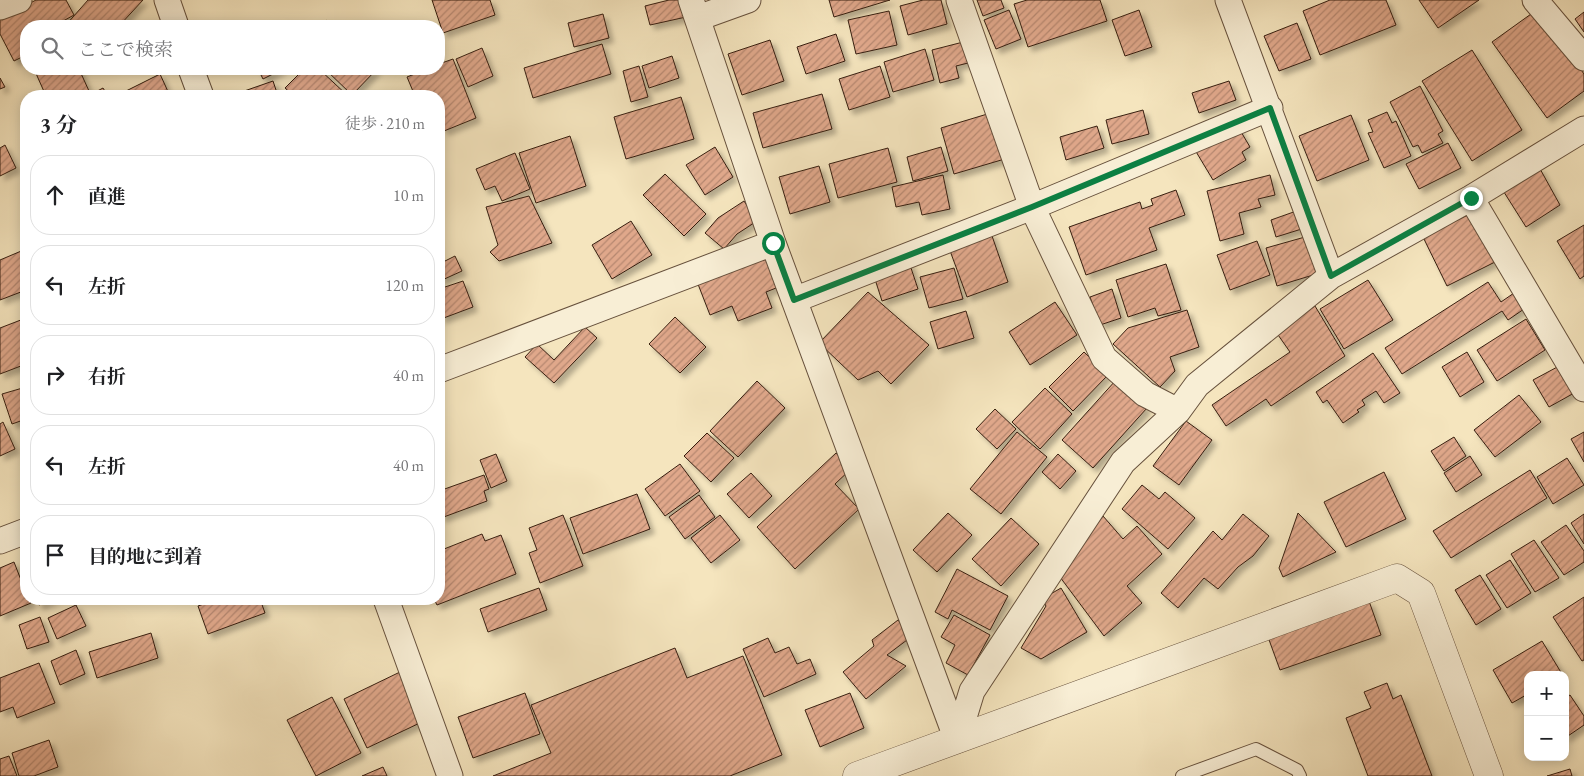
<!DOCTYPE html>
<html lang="ja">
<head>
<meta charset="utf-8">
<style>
  body { margin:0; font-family:"EB Garamond","Noto Serif JP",serif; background:#f2f2f2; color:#202124 }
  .controls { position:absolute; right:15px; bottom:15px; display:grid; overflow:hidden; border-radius:10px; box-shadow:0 2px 12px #0003 }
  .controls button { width:45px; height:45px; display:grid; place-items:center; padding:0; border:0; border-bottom:1px solid #e0e0e0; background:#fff; color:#202124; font:25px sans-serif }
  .stop { position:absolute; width:15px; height:15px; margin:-11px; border:4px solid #0b8043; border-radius:50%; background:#fff }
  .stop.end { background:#0b8043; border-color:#fff; box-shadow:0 1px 5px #0008 }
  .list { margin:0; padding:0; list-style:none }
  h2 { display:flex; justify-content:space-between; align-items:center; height:65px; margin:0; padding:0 20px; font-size:21px }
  h2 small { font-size:16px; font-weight:400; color:#757577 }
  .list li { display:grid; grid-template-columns:32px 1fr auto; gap:15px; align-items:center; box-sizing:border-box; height:80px; margin:0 10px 10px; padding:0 10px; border:1px solid #e0e0e0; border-radius:20px }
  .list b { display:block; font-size:19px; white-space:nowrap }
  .list em { font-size:16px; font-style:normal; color:#757577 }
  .icon { flex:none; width:28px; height:28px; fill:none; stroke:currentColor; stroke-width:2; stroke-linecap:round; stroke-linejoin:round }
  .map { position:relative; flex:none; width:1584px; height:776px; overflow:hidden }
  .search { position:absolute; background:#fff; box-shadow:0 2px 12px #0003; left:20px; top:20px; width:425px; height:55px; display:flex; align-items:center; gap:12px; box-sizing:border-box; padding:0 18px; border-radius:20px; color:#757577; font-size:19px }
  .panel { position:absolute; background:#fff; box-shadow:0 2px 12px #0003; left:20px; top:90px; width:425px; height:515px; border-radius:20px }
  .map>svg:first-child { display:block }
  .building { fill:url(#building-hatch); stroke:#371f10; filter:url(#shadow) }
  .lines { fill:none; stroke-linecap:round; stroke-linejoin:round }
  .service-casing { stroke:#66503c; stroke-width:14 }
  .minor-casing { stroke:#66503c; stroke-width:27 }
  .tertiary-casing { stroke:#66503c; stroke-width:29 }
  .service { stroke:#f8eed5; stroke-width:12 }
  .minor { stroke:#f8eed5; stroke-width:25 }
  .tertiary { stroke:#f8eed5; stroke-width:28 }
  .route { stroke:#0b8043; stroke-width:6 }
</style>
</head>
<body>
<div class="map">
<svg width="1584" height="776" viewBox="0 0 1584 776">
  <defs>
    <pattern id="building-hatch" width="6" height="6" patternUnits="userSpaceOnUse" patternTransform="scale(1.25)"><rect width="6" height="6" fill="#e0a88b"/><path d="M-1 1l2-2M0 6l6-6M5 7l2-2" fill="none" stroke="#b68870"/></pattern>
    <filter id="shadow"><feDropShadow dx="4.5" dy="4.5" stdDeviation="2.5" flood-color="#0004"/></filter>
  </defs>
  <rect width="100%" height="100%" fill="#f5e5be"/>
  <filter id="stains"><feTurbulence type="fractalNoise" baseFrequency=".004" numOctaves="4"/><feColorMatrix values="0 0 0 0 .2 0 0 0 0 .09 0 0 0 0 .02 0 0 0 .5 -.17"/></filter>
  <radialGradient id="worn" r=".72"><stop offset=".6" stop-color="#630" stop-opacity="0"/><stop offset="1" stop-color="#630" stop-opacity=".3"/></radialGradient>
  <!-- building -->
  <path class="building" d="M36 0H66L74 15 54 26H26V55L14 61 0 34V19Z
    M88 0H143L119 26H65Z
    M432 0H490L495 15 443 33Z
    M669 0H682L686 17 650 25 645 6Z
    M829 0H890L834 17Z
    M923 0H941L947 24 908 35 900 6Z
    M977 0H1001L1004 8 983 16Z
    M1027 0H1100L1107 21 1028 47 1014 4Z
    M1330 0H1386L1396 25 1320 55 1303 11Z
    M1419 0H1479L1438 28Z
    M1538 9 1584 74V91L1547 118 1492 42Z
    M1009 10 1021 39 996 49 984 20Z
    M1139 10 1152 47 1125 56 1112 20Z
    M889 11 897 45 856 54 848 20Z
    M1584 12V32L1575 19Z
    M603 14 609 38 574 47 568 23Z
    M326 20 333 26H320Z
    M1297 23 1311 59 1279 71 1264 36Z
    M836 34 845 61 806 74 797 47Z
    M770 40 784 81 742 95 728 54Z
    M971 40 976 61 956 66 959 78 940 83 932 50Z
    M602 44 611 74 533 98 524 68Z
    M482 48 493 76 468 87 456 59Z
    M925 49 934 80 893 92 884 62Z
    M1472 50 1522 130 1472 161 1422 81Z
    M672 56 679 78 649 88 642 66Z
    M453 59 476 118 444 131 441 124H439V96H415L407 77 427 69H439V64Z
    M639 66 648 97 631 102 623 71Z
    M880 66 890 97 849 110 839 79Z
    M34 69H79L89 91 77 96H46Z
    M258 69H283L263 79Z
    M304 69H319L348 96H294L285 88Z
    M325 69H377L352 95Z
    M160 74 170 96H123L122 93Z
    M0 78 5 87 0 89Z
    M273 81 278 96H230Z
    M1229 81 1236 100 1199 113 1192 93Z
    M1420 86 1443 131 1438 134 1443 143 1422 153 1418 145 1413 147 1390 102Z
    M103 88 108 96H88Z
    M822 94 832 129 763 148 753 113Z
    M681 97 694 139 626 159 614 117Z
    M1143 110 1149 134 1112 144 1106 120Z
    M994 112 1008 158 954 174 941 128Z
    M1387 112 1392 123 1396 121 1411 156 1384 168 1368 133 1373 132 1368 120Z
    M1351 115 1369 160 1317 181 1299 136Z
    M1237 125 1250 147 1242 152 1246 160 1213 180 1195 150Z
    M1097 126 1104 148 1066 160 1060 137Z
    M570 136 586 186 536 203 519 153Z
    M26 137V151L21 139Z
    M1448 143 1461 168 1419 189 1406 164Z
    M5 145 16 168 0 176V148Z
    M715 147 733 177 705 195 686 165Z
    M941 147 948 171 913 181 907 157Z
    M888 148 897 182 838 198 829 164Z
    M515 153 530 189 502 201 495 186 485 190 476 169Z
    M819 166 830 202 790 214 779 177Z
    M1539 167 1560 205 1526 227 1502 189Z
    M665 174 706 214 684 236 643 195Z
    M943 175 950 209 922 215 919 202 896 207 892 187Z
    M1270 175 1275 195 1258 199 1261 207 1239 213 1244 234 1220 241 1207 191Z
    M1176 190 1185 215 1149 228 1157 250 1086 275 1069 227 1140 202 1142 209 1153 205 1151 199Z
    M529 196 552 243 499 261 490 252 498 245 486 207Z
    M744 201 757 221 737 234 724 249 705 233 718 218Z
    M1302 209 1308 227 1276 237 1271 220Z
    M1470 214 1495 262 1447 286 1423 237Z
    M631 221 652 255 612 279 592 245Z
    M1584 225V276L1580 279 1557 241Z
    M991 233 1008 282 967 297 949 248Z
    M1312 235 1323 272 1277 286 1266 248Z
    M1257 241 1270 275 1230 290 1217 255Z
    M26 249V290L0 300V260Z
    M767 250 781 286 766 292 772 308 738 321 732 306 710 315 696 279Z
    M455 256 462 271 440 281 439 264Z
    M909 262 918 289 882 301 873 273Z
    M1166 264 1181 310 1158 316 1155 308 1128 317 1116 280Z
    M954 268 963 299 929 308 920 277Z
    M1368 280 1393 320 1344 349 1320 309Z
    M463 281 473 307 441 319 439 289Z
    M1488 282 1501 302 1514 293 1524 309 1508 320 1502 311 1402 374 1385 348Z
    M1112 289 1121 318 1100 325 1090 297Z
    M868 292 929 345 891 384 878 371 858 380 819 343Z
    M1055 302 1077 335 1030 365 1009 332Z
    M1315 306 1345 356 1271 406 1266 399 1226 426 1212 405 1290 352 1276 332Z
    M1187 310 1199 347 1170 357 1175 371 1160 387 1113 344 1128 328Z
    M966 311 974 338 938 349 930 322Z
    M675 317 706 347 680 373 649 344Z
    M26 318V364L0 374V328Z
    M1526 319 1545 350 1497 381 1477 350Z
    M585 327 597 338 554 383 525 357 537 344 554 360Z
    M1084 352 1108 375 1073 411 1049 387Z
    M1467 352 1484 382 1460 397 1442 367Z
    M1373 353 1400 393 1384 403 1376 391 1362 400 1365 405 1357 410 1359 412 1343 423 1327 400 1323 403 1316 392Z
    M1561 365 1576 392 1549 407 1533 380Z
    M1116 380 1147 408 1093 468 1062 440Z
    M757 381 785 408 738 457 710 431Z
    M26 387V419L12 424 2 394Z
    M1045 388 1072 414 1040 449 1012 422Z
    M1519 395 1541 422 1495 457 1474 430Z
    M995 409 1016 429 997 449 976 429Z
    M1186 421 1212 440 1179 485 1153 466Z
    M3 422 15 449 0 456V424Z
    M1017 432 1047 457 1001 514 970 489Z
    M1584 432V462L1571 439Z
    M707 433 734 458 711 482 684 456Z
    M1454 437 1466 456 1444 471 1431 451Z
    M836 453 851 469 835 484 859 509 795 569 757 527Z
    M26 454V475L21 456Z
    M496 454 507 481 491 488 480 460Z
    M1058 454 1076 471 1060 489 1042 472Z
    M1470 456 1482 475 1456 492 1444 473Z
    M1567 458 1584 485 1553 504 1537 477Z
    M680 464 700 491 665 516 645 489Z
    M1530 470 1547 498 1451 558 1433 531Z
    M1384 472 1406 519 1346 547 1324 502Z
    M751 473 772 496 749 518 727 494Z
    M484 475 489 489 484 491 487 501 441 518 439 491Z
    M1142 485 1159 499 1165 492 1195 518 1168 549 1122 509Z
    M637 494 650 529 583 554 570 518Z
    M699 495 715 517 685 539 669 517Z
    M948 513 972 535 937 572 913 550Z
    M1298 513 1336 552 1283 577 1279 568Z
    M1243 514 1269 536 1253 556 1238 567 1218 589 1204 578 1178 608 1161 593 1213 531 1222 540Z
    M1584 514V544L1571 523Z
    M563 515 583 566 540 583 529 553 537 550 529 528Z
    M720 515 740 540 711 563 691 538Z
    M1103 516 1123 539 1137 526 1162 554 1127 586 1142 603 1104 636 1057 573Z
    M1011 518 1039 544 1001 586 972 559Z
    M1566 525 1584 551V562L1564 575 1541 542Z
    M482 534 485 541 501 535 516 574 437 605 434 599H439V551Z
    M1534 540 1559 578 1535 592 1511 554Z
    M26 559V572L22 560Z
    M1510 560 1531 593 1507 608 1486 575Z
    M14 562 26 593V599H29L31 603 0 616V568Z
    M957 569 1008 596 990 630 952 610 948 619 935 612Z
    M1480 575 1501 609 1476 625 1455 590Z
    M539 588 547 610 488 632 480 609Z
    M1061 588 1087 632 1041 659 1021 648 1046 606 1042 599Z
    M1584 597V660L1582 661 1553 617Z
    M37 599H55L39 605Z
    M218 599H260L265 613 208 634 198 606Z
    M1369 601 1381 635 1280 670 1268 637Z
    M76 605 86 626 57 639 48 618Z
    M954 615 990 635 968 675 946 663 955 645 941 637Z
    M40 617 49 642 27 649 19 625Z
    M898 620 911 637 887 655 906 666 866 699 843 672 874 646 872 640Z
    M151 633 158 658 97 678 89 652Z
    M768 638 775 653 789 647 797 664 810 659 816 674 764 697 743 649Z
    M1542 641 1562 674 1528 675V694L1512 703 1493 670Z
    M675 648 687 678 743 656 782 755 730 776H493L551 753 531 705Z
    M76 650 85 674 60 685 51 661Z
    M39 663 55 703 17 718 13 707 0 712V678Z
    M400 672 424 721 367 748 344 699Z
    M1387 683 1393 699 1401 695 1432 776H1368L1346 718 1371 708 1364 692Z
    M525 693 540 734 473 758 458 717Z
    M850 693 864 728 820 747 805 710Z
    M1570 695 1584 716V725L1565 738V698Z
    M332 697 361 753 316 776 287 720Z
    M49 740 58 767 34 776H19L12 753Z
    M9 756 17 776H0V759Z
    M383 767 387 776H362Z
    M1570 769 1572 776H1547Z"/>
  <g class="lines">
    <defs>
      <path id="service" d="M1182 776 1256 749 1297 770 1300 776"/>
      <path id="minor" d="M167 0 176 26
        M691 0 773 243 957 740
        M959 0 1032 207 1104 358 1145 394 1178 411
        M1228 0 1331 276
        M1535 0 1584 58
        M0 7 19 0
        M698 18 748 0
        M191 69 201 96
        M1471 198 1584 389
        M794 300 1032 207 1270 108
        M439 370 773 243
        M0 541 26 531
        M386 599 450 776
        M957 740 972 691 1123 462 1178 411 1197 385 1331 276 1471 198 1584 129"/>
      <path id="tertiary" d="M857 776 1397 578 1421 593 1489 776"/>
    </defs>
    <!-- service casing -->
    <use href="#service" class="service-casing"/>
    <!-- minor casing -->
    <use href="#minor" class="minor-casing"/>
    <!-- tertiary casing -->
    <use href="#tertiary" class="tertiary-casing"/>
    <!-- service -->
    <use href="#service" class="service"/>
    <!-- minor -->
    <use href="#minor" class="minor"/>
    <!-- tertiary -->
    <use href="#tertiary" class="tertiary"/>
  </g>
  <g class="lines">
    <!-- route -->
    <path class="route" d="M773 243 794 300 1032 207 1270 108 1331 276 1471 198"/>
  </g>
  <rect width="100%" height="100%" filter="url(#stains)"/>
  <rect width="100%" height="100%" fill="url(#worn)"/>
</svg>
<div class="controls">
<button>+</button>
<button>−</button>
</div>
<div class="stop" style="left:773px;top:243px"></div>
<div class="stop end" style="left:1471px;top:198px"></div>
<div class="search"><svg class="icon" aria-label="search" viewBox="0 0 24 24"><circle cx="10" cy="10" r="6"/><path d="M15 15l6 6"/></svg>ここで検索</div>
<section class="panel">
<h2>3 分<small>徒歩 · 210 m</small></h2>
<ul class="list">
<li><svg class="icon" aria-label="ahead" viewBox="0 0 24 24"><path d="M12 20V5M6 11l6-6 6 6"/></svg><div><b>直進</b></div><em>10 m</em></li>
<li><svg class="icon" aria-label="left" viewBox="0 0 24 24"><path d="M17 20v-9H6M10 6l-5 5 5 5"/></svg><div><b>左折</b></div><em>120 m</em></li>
<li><svg class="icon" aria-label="right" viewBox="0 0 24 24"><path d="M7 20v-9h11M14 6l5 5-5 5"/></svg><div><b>右折</b></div><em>40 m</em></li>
<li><svg class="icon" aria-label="left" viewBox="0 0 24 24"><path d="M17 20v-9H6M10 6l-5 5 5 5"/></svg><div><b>左折</b></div><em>40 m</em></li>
<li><svg class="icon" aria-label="arrive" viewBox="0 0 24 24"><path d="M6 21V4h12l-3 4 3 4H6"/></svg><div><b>目的地に到着</b></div></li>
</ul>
</section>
</div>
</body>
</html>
